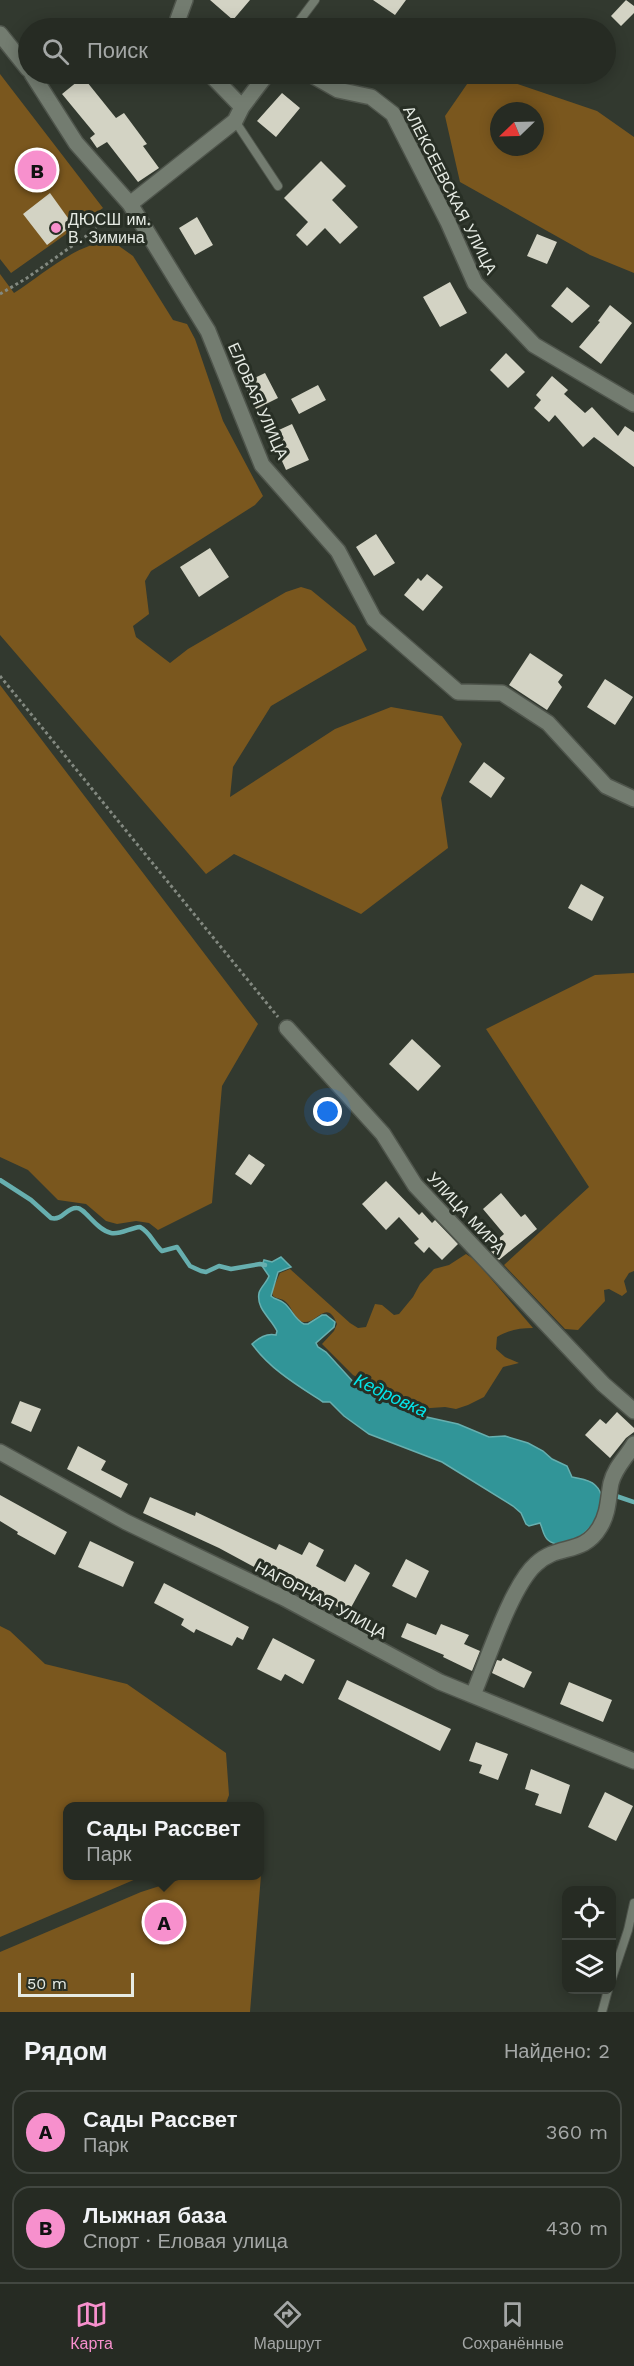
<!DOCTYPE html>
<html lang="ru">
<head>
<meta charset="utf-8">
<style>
  body { margin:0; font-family:"Work Sans",sans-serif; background:#323730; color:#f1f3f6 }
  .controls { position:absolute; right:18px; bottom:18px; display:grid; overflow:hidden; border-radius:12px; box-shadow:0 3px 15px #0003 }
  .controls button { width:54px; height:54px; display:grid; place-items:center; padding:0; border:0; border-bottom:2px solid #424741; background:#262b23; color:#f1f3f6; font:30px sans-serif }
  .compass { position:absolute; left:490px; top:102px; width:54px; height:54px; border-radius:50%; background:#262b23; box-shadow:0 3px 15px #0003; rotate:247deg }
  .scale { position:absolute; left:18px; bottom:15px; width:116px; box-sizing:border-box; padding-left:6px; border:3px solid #e6ebe4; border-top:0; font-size:16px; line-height:21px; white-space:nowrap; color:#e6ebe4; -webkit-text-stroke:4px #282f25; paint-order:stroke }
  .you { position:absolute; left:328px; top:1112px; width:21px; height:21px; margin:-15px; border:4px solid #fff; border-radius:50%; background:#1a73e8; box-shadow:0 0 0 9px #1a73e833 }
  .badge { display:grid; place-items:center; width:39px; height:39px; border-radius:50%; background:#f790cd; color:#111; font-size:20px; font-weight:700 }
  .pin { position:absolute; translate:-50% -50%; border:3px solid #fff; box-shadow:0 2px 6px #0006 }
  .popup { position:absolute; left:63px; top:1802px; width:201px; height:78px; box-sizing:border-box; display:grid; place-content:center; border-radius:12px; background:#262b23; filter:drop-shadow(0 2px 4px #0005); font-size:20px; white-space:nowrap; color:#a4a7a6 }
  .popup b { font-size:22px; color:#f1f3f6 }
  .popup::after { content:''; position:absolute; left:50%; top:100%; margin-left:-12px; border:12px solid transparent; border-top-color:#262b23 }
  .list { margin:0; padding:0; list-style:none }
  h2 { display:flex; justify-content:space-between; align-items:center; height:78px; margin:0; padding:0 24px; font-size:26px }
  h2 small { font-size:20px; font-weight:400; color:#a4a7a6 }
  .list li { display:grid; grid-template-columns:39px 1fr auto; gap:18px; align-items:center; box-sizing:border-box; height:84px; margin:0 12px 12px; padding:0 12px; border:2px solid #424741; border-radius:18px }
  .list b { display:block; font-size:22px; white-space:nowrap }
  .list p { margin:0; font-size:20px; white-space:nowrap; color:#a4a7a6 }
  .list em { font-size:20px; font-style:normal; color:#a4a7a6 }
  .icon { flex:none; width:33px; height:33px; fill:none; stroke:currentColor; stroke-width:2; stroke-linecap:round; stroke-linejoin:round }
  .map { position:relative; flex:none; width:634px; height:2012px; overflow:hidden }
  .search { position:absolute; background:#262b23; box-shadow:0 3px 15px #0003; left:18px; right:18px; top:18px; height:66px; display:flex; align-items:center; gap:15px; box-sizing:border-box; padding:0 21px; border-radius:33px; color:#a4a7a6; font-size:22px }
  .sheet { height:270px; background:#262b23 }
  nav { display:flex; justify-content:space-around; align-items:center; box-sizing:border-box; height:84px; border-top:2px solid #424741; background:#262b23; font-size:16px; color:#a4a7a6 }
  nav a { display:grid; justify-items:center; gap:3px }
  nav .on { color:#f790cd }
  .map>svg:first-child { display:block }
  .green { fill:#7a571e; fill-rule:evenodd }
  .water { fill:#319598; stroke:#67afaf; stroke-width:1.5 }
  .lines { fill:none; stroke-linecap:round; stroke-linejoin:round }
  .stream { stroke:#67afaf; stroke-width:4.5 }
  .building { fill:#d3d3c4 }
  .lane-casing { stroke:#4f554c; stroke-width:10 }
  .street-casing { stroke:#4f554c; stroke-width:18 }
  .path { stroke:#838980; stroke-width:3; stroke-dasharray:3 3; stroke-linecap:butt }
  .lane { stroke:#737c70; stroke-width:8 }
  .street { stroke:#737c70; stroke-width:15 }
  .poi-dot { fill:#f790cd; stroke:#282f25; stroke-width:2 }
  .labels { text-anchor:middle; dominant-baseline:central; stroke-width:6; stroke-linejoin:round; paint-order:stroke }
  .street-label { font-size:16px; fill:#e6ebe4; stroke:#282f25 }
  .poi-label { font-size:16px; fill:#e6ebe4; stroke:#282f25; text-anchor:start }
  .water-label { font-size:18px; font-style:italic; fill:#03e5ea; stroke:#282f25 }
</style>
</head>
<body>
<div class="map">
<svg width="634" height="2012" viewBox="0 0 634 2012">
  <rect width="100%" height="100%" fill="#32392f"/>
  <!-- green -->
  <path class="green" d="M0 74 103 208 11 273 0 259Z
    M474 74H488L597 111 634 137V273L590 255 460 182 445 116ZM499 111H535V147H499Z
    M112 241 133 256 173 320 187 324 195 339 223 421 263 496 255 505 151 571 145 581 149 614 133 626 136 637 170 663 188 649 286 592 301 587 311 590 355 626 367 650 271 706 233 767 230 797 335 729 391 707 442 716 462 744 441 798 448 848 361 914 234 854 206 874 0 635V274L14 293C44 274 76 243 112 241Z
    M0 685 258 1024 222 1086 212 1203 158 1230 149 1223 136 1221 117 1224 106 1221 86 1204 58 1200 28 1170 0 1157Z
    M634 973V1271L629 1273 624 1281 627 1292 622 1296 609 1289 604 1290 605 1301 578 1330 565 1329 504 1265 589 1187 486 1029 595 975Z
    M466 1254 475 1260 533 1328C519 1328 509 1330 497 1337L496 1349 505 1357 519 1363 503 1367 484 1397 468 1405 456 1409 445 1407 416 1409 353 1375 322 1344 334 1331 337 1324C327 1299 318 1322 306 1322 295 1323 293 1308 286 1302 282 1298 277 1299 273 1296L272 1291 280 1273 290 1269 350 1323 358 1328 366 1327 375 1304 382 1305 394 1315 399 1314 413 1297 420 1284 434 1269 449 1265Z
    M0 1626 10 1631 45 1664 127 1684 226 1753 229 1795 225 1806H68V1876H143L0 1937Z
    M260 1874 261 1875 250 2012H0V1952L141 1892 191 1876Z"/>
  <!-- water -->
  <path class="water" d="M281 1257 291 1267 278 1272 271 1296C275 1300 279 1299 284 1303 292 1309 294 1319 304 1324H308L322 1315H326L335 1322 334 1327 316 1343 318 1347 326 1352 356 1385 396 1403 413 1414 458 1424 489 1437 505 1436 528 1443 543 1451 552 1459 567 1466 572 1477C580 1479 589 1479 595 1485 620 1508 570 1559 548 1540 543 1536 543 1529 540 1523L529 1526 526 1524 521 1513 513 1506 442 1462 369 1434 344 1416 330 1402H323C297 1385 271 1370 252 1344 259 1338 266 1333 276 1335L277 1331C271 1318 256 1309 259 1293 260 1288 267 1282 269 1276L262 1266 264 1260 272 1262Z"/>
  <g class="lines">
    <!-- stream -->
    <path class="stream" d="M0 1180 31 1200 51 1218C63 1221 66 1207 77 1208 85 1208 96 1230 111 1233 120 1235 130 1228 140 1227 151 1233 153 1243 162 1251L177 1247 190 1266 201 1271 206 1272 219 1266 231 1269 260 1264 265 1265
      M616 1496 634 1502"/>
  </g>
  <!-- building -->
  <path class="building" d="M210 0H250L233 20Z
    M373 0H406L395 15Z
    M626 0 634 6V13L621 26 611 16Z
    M83 77 116 118 124 113 147 144 143 146 159 168 138 182 107 142 97 148 90 138 95 134 62 94Z
    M282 93 300 108 276 137 257 121Z
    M321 161 346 186 332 200 358 227 340 244 325 228 307 246 296 235 308 222 284 198Z
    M50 193 73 225 47 245 23 214Z
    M197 217 213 245 195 255 179 228Z
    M537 234 557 242 547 264 527 256Z
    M450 282 467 313 440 327 423 297Z
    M567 287 590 306 572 323 551 306Z
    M610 305 632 323 601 364 579 347 600 322 598 321Z
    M506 353 525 372 508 388 490 370Z
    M265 373 278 398 256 409 244 383Z
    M552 376 568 390 564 394 585 413 592 407 618 436 625 426 634 432V467L594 437 583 447 555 415 549 422 534 408 541 400 536 395Z
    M318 385 326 400 299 414 291 399Z
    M292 424 309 460 286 470 270 434Z
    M376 534 395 563 374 576 356 547Z
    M210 548 229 577 199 597 180 567Z
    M427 574 443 587 423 611 404 595 418 578 421 581Z
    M530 653 563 675 558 682 562 687 547 710 509 685Z
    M605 679 633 697 615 725 587 707Z
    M484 762 505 778 491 798 469 782Z
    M581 884 604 897 592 921 568 908Z
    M412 1039 441 1066 418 1091 389 1064Z
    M249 1154 265 1165 251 1185 235 1174Z
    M386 1181 419 1215 422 1212 432 1223 435 1220 458 1244 442 1260 429 1247 424 1253 414 1243 419 1239 399 1217 386 1230 362 1204Z
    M501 1193 521 1217 525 1214 537 1229 499 1260 488 1248 504 1234 483 1209Z
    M20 1401 41 1409 31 1432 11 1423Z
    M617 1412 634 1428V1432L626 1438 610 1458 585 1435 600 1419 606 1424Z
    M78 1446 106 1461 101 1470 128 1484 121 1498 67 1469Z
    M0 1495 67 1532 55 1555 17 1534 18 1532 0 1521Z
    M150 1497 195 1516 196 1512 276 1550 279 1544 302 1555 309 1542 324 1550 316 1566 345 1582 355 1564 370 1573 348 1613 304 1588 303 1592 284 1583 219 1548 143 1513Z
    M90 1541 134 1562 123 1587 78 1567Z
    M406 1559 429 1571 416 1598 392 1586Z
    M164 1583 249 1627 243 1640 237 1637 232 1646 196 1629 194 1633 181 1625 184 1619 154 1603Z
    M407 1623 436 1635 441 1624 469 1635 464 1644 480 1651 472 1671 443 1657 444 1655 401 1637Z
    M273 1638 315 1660 303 1684 285 1674 281 1681 257 1669Z
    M503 1658 532 1672 524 1688 492 1673 497 1660 501 1661Z
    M347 1680 451 1729 440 1751 338 1699Z
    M569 1682 612 1700 603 1722 560 1704Z
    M476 1742 508 1754 498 1780 479 1773 482 1765 469 1761Z
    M531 1769 570 1785 561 1814 535 1805 539 1794 525 1789Z
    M605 1792 633 1806 616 1841 588 1827Z"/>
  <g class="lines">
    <defs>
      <path id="lane" d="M294 28 315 0
        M235 121 278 186
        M612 1978 628 1930 634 1903
        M602 2012 608 1990"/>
      <path id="street" d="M183 28 178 19 185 0
        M0 34 28 69
        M32 74 76 143 130 204 208 331 262 465 338 551 374 619 458 692 502 693 548 723 606 786 634 799
        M210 74 242 107
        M310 74 338 90 371 97 393 114 448 222 475 283 534 345 634 404
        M130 204 235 121 242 107 267 74
        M287 1028 383 1134 415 1185 603 1384 634 1411
        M0 1452 126 1522 284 1598 440 1682 634 1761
        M473 1695C487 1662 511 1586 536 1564 558 1543 583 1556 600 1527 609 1512 608 1498 611 1483 615 1467 626 1458 634 1444"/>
    </defs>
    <!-- lane casing -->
    <use href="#lane" class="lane-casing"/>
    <!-- street casing -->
    <use href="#street" class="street-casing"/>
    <!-- path -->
    <path class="path" d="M0 294 27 278 120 212
      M0 676 278 1017"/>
    <!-- lane -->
    <use href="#lane" class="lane"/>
    <!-- street -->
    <use href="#street" class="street"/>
  </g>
  <!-- markers -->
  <circle class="poi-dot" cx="56" cy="228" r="6"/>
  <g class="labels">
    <!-- street labels -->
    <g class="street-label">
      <text transform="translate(450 190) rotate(63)">АЛЕКСЕЕВСКАЯ УЛИЦА</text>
      <text transform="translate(258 401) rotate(66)">ЕЛОВАЯ УЛИЦА</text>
      <text transform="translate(466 1213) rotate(47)">УЛИЦА МИРА</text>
      <text transform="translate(321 1600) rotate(28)">НАГОРНАЯ УЛИЦА</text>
    </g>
    <!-- poi labels -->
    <g class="poi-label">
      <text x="68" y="219">ДЮСШ им.<tspan x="68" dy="18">В. Зимина</tspan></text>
    </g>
    <!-- water labels -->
    <g class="water-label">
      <text transform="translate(391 1395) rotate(25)">Кедровка</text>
    </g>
  </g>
</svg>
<div class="controls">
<button><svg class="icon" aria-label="locate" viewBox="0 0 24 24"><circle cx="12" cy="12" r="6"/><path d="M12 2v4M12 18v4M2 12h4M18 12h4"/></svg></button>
<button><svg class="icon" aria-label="layers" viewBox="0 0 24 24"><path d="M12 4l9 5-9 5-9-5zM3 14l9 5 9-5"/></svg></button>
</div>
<svg class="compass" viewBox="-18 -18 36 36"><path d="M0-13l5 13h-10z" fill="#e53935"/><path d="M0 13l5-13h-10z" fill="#a4a7a6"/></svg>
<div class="scale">50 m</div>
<div class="you"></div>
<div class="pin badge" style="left:164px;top:1922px">A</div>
<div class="popup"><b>Сады Рассвет</b>Парк</div>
<div class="pin badge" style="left:37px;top:170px">B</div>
<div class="search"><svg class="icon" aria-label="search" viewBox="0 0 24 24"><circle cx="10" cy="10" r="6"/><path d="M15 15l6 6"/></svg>Поиск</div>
</div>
<section class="sheet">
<h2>Рядом<small>Найдено: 2</small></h2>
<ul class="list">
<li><span class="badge">A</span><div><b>Сады Рассвет</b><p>Парк</p></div><em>360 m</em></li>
<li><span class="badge">B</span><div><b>Лыжная база</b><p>Спорт · Еловая улица</p></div><em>430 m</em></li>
</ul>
</section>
<nav>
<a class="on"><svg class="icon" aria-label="map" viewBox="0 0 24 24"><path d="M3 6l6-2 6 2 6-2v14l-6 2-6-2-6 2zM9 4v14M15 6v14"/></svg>Карта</a>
<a><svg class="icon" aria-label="directions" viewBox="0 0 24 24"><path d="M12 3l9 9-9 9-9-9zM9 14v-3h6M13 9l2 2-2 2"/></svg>Маршрут</a>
<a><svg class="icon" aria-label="saved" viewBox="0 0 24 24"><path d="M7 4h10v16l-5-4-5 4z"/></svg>Сохранённые</a>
</nav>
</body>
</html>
